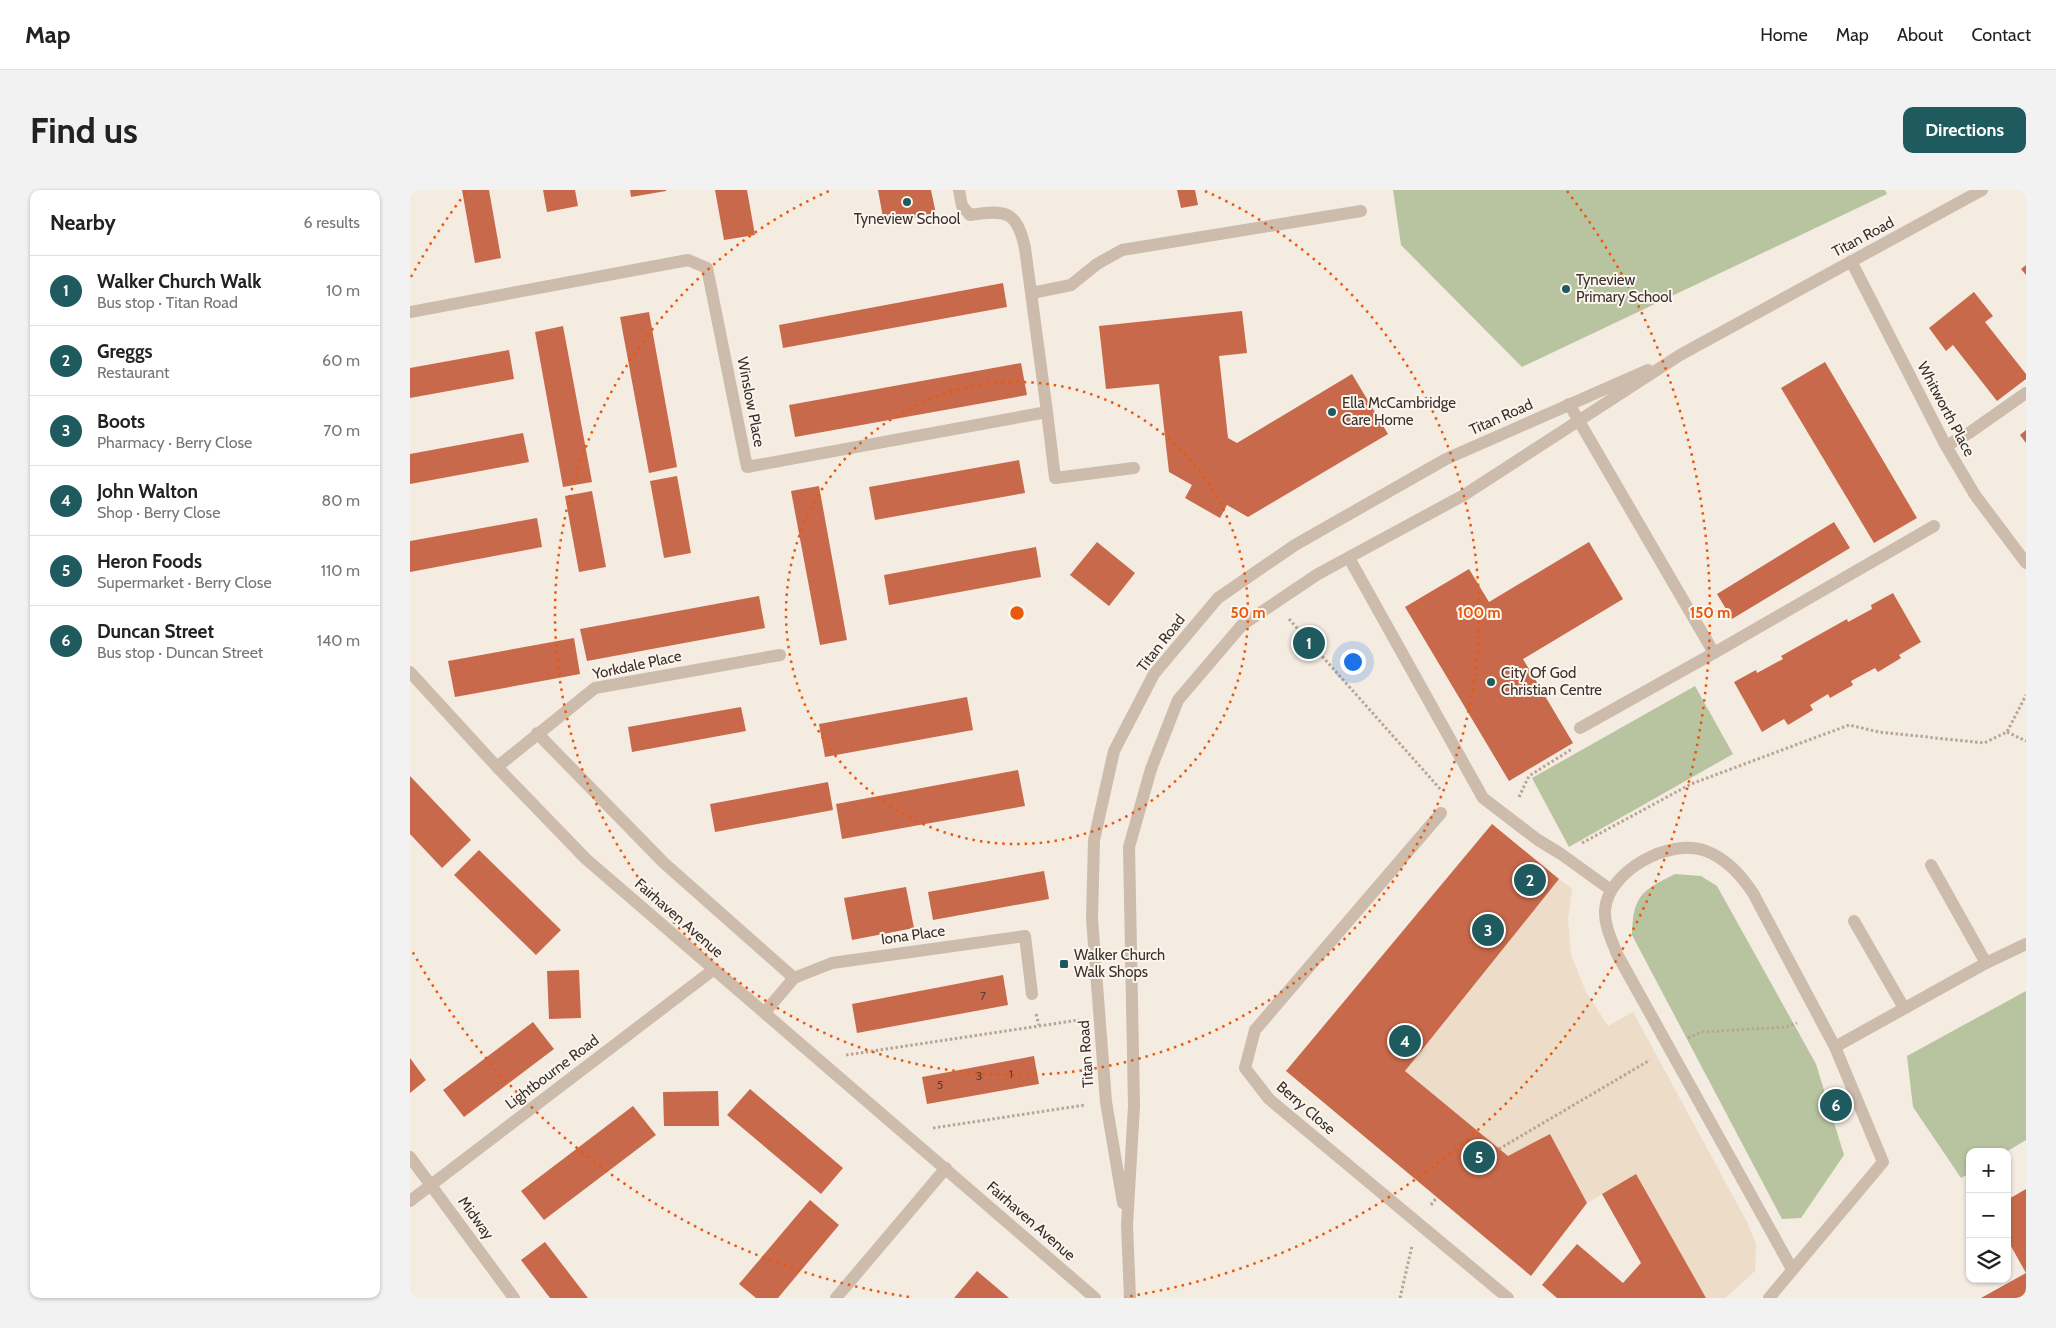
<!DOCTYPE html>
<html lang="en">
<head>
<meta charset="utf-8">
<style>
  body { margin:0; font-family:Cabin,sans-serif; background:#f2f2f2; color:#222 }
  .controls { position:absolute; right:15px; bottom:15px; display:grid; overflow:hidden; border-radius:10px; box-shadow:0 1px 4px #0004 }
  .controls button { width:45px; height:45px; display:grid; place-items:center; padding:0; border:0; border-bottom:1px solid #e0e0e0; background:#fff; color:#222; font:25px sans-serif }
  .you { position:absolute; left:942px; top:471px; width:18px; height:18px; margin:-12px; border:4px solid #fff; border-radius:50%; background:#1a73e8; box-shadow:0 0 0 8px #1a73e833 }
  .badge { display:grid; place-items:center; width:32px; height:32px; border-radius:50%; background:#1f5a5e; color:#fff; font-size:16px; font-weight:700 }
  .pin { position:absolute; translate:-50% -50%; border:2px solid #fff; box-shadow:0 1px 5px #0006 }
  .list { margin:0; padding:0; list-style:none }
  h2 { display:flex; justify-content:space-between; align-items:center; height:65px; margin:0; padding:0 20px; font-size:21px }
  h2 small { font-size:16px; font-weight:400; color:#767676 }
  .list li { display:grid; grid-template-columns:32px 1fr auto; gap:15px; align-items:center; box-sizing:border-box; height:70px; padding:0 20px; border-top:1px solid #e0e0e0 }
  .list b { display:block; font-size:19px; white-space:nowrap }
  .list p { margin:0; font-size:16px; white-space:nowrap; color:#767676 }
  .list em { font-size:16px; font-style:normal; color:#767676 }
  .icon { flex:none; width:28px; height:28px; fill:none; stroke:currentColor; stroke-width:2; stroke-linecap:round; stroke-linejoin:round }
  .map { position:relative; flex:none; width:1616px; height:1108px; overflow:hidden; border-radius:10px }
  header { display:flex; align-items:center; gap:30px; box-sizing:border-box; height:70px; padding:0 25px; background:#fff; border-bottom:1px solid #e0e0e0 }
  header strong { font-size:24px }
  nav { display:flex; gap:28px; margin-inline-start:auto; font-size:18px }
  .intro { display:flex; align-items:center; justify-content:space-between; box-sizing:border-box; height:120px; padding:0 30px }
  h1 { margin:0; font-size:35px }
  .button { padding:12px 22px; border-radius:10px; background:#1f5a5e; color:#fff; font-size:18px; font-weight:700 }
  main { display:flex; gap:30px; padding:0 30px }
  aside { flex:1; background:#fff; border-radius:10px; box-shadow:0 1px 4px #0004 }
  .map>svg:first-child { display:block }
  .green { fill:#b8c4a0 }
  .plaza { fill:#ecdcc8 }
  .building { fill:#c8694b }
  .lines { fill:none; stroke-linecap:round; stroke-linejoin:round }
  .path { stroke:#b9a596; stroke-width:3; stroke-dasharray:2.5 2.5; stroke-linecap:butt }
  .service { stroke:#cdbbac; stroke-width:12 }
  .pedestrian { stroke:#cdbbac; stroke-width:12 }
  .minor { stroke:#cdbbac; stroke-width:12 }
  .tertiary { stroke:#cdbbac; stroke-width:12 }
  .ring { fill:none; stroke:#e8590c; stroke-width:2.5; stroke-dasharray:2.5 5 }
  .poi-dot { fill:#1f5a5e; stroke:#fbf5ee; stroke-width:2 }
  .labels { text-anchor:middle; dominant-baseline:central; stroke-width:4; stroke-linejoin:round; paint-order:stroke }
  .number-label { font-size:12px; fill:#5e3e33 }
  .poi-label { font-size:15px; fill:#3b302b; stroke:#fbf5ee; text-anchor:start }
  .street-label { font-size:15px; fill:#3b302b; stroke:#fbf5ee }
  .centre { fill:#e8590c; stroke:#fbf5ee; stroke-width:2.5 }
  .ring-label { font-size:15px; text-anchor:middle; font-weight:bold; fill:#e8590c; stroke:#fbf5ee; stroke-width:4; stroke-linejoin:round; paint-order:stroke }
</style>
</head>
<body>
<header>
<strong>Map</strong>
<nav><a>Home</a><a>Map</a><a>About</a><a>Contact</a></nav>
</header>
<div class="intro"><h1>Find us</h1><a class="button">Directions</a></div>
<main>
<aside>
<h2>Nearby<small>6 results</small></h2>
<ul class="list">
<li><span class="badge">1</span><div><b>Walker Church Walk</b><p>Bus stop · Titan Road</p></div><em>10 m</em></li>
<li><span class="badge">2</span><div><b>Greggs</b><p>Restaurant</p></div><em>60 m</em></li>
<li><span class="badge">3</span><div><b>Boots</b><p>Pharmacy · Berry Close</p></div><em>70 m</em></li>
<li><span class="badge">4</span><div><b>John Walton</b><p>Shop · Berry Close</p></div><em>80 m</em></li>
<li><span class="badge">5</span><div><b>Heron Foods</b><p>Supermarket · Berry Close</p></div><em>110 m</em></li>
<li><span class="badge">6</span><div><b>Duncan Street</b><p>Bus stop · Duncan Street</p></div><em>140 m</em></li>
</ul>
</aside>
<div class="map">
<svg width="1616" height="1108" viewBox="0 0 1616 1108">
  <rect width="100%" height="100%" fill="#f4ebe1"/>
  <!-- green -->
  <path class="green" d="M983 0H1475L1477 4 1112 177 991 55Z
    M1285 496 1323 564 1159 657 1122 588Z
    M1265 684 1291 686 1307 696 1406 874 1434 965 1391 1028 1372 1029 1222 745C1223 706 1231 701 1265 684Z
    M1616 801V950L1596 962H1560V983L1551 988 1503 917 1497 866Z"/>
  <!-- plaza -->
  <path class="plaza" d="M1149 689 1162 699 1158 730 1161 765 1176 802 1198 836 1223 822 1337 1032 1346 1054 1345 1081 1315 1108H1296L1226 984 1177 1013 1140 944 1098 966 995 881Z"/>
  <!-- building -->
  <path class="building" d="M52 0H79L91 68 65 73Z
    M133 0H165L168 16 137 22Z
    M220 0H256V1L221 7Z
    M305 0H337L345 45 314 50Z
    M468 0H521L526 24 474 33Z
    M767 0H785L788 15 771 18Z
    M1616 75V85L1611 79Z
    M593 93 597 117 373 158 369 135Z
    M1564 102 1583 126 1575 132 1616 184V189L1587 211 1543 155 1536 161 1519 138Z
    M832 121 837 163 809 166 818 248 827 253 942 184 978 244 838 327 817 315 810 328 775 308 782 295 759 282 749 194 696 199 689 136Z
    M239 122 267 277 239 283 210 127Z
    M153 136 182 292 153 297 125 142Z
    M99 160 104 189 0 208V178Z
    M1415 172 1507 328 1464 353 1371 198Z
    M611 173 617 205 385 247 379 215Z
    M1616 240V253L1610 245Z
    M113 243 119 272 0 294V264Z
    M609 270 615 303 465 330 459 297Z
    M267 286 281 363 254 368 240 291Z
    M409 296 437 450 410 455 381 301Z
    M182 301 196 377 169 382 155 306Z
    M127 328 132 357 0 382V351Z
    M1424 332 1440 358 1322 429 1307 404Z
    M687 352 725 383 699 416 660 385Z
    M1179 352 1213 409 1113 469 1163 553 1099 591 995 417 1059 379 1079 412Z
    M626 357 631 387 479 415 474 385Z
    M1483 403 1511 452 1489 465 1491 468 1468 482 1465 478 1441 491 1443 495 1420 508 1418 504 1400 515 1403 520 1378 535 1374 529 1352 542 1324 492 1346 480 1347 483 1373 469 1371 466 1437 429 1438 432 1462 419 1461 415Z
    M349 406 355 438 177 471 170 439Z
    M164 448 170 484 45 507 38 471Z
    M557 507 563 540 415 567 409 534Z
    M331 517 336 541 222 562 218 537Z
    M608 580 615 616 432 649 426 614Z
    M0 586 61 650 32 678 0 644Z
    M418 592 423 620 305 642 300 614Z
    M1082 634 1149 689 995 881 1098 966 1140 944 1177 1013 1121 1086 876 881Z
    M69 660 151 740 126 765 44 685Z
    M634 681 639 709 523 730 518 702Z
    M496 697 504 738 442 750 434 708Z
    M169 780 171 828 139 829 137 781Z
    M593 785 598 815 447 843 442 814Z
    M123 832 144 859 54 927 33 900Z
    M624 866 629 894 517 914 512 887Z
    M0 868 16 890 0 903Z
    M340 899 433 978 411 1004 317 925Z
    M308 901 309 936H254L253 902Z
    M223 916 246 945 134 1030 111 1001Z
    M1226 984 1296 1108H1147L1132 1095 1167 1054 1213 1093 1231 1073 1192 1004Z
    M1616 999V1083L1597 1049V1010Z
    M400 1010 429 1035 368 1108H346L329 1094Z
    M135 1052 178 1108H140L111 1070Z
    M567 1081 599 1108H544Z
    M1616 1083V1108H1571Z"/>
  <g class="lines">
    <!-- path -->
    <path class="path" d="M879 429 1031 600
      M1597 542 1616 551
      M1109 607 1119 586 1162 559
      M1172 653 1281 594 1439 535 1469 542 1574 553 1597 542 1616 505
      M626 824 629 835
      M1278 848 1291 842 1376 837 1387 833
      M436 865 669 830
      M523 938 675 915
      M1089 959 1240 870
      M1021 1015 1027 1007
      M990 1108 1002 1056"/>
    <!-- service -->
    <path class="service" d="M549 0 552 16 560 25C596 19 607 21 615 58
      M622 103 661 95 687 74 712 60 951 21
      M1159 214 1304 463 1524 336
      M1170 538 1304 463
      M127 543 254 673 384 788
      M1521 675 1576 773
      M1444 731 1494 818"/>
    <!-- pedestrian -->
    <path class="pedestrian" d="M939 368 1073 608 1128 650 1151 664 1201 700"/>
    <!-- minor -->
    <path class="minor" d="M1441 71 1536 256 1565 305 1616 373
      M0 122 278 70 297 78 337 277 637 222 615 58
      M637 222 645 288 724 278
      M1536 256 1559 243 1616 203
      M0 482 87 577 176 669 685 1108
      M87 577 185 498 370 465
      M1031 623 845 840 835 878 859 909 1098 1108
      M355 822 384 788 422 773 615 746 622 804
      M1425 857 1576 773 1616 754
      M0 967 104 1108
      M0 1011 303 780
      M426 1108 536 978
      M1359 1108 1473 972 1425 857 1343 703C1331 685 1317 669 1296 661 1260 647 1198 681 1195 720 1194 735 1202 751 1207 764L1382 1079"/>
    <!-- tertiary -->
    <path class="tertiary" d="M713 1013 696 912 682 729 684 650 704 561 744 484 808 408 885 355 1036 269 1238 180
      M720 1108 717 1035 724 916 719 657 741 579 768 510 832 435 908 384 1054 305 1270 165 1572 0"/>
  </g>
  <!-- distance rings -->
  <g class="ring">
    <circle cx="607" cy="423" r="231"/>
    <path d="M795 1A462 462 0 1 1 419 1"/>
    <path d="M499 1107A693 693 0 0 1 1 759M1 87A693 693 0 0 1 57 1M1157 1A693 693 0 0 1 715 1107"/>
  </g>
  <!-- markers -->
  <g class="poi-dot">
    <circle cx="497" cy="12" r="5"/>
    <circle cx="1156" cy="99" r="5"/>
    <circle cx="922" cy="222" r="5"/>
    <circle cx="1081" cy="492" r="5"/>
    <rect x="649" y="769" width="10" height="10" rx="2.5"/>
  </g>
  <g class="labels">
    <!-- number labels -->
    <g class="number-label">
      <text x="573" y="805">7</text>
      <text x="601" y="883">1</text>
      <text x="569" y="885">3</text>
      <text x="530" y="894">5</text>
    </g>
    <!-- poi labels -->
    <g class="poi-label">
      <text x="497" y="29" text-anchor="middle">Tyneview School</text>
      <text x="1166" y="90">Tyneview<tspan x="1166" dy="17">Primary School</tspan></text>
      <text x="932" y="213">Ella McCambridge<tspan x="932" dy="17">Care Home</tspan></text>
      <text x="1091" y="483">City Of God<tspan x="1091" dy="17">Christian Centre</tspan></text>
      <text x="664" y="765">Walker Church<tspan x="664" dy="17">Walk Shops</tspan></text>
    </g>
    <!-- street labels -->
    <g class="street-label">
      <text transform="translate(1453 47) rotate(-28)">Titan Road</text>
      <text transform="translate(341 212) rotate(79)">Winslow Place</text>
      <text transform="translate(1536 219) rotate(62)">Whitworth Place</text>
      <text transform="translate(1091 227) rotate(-24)">Titan Road</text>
      <text transform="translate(751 453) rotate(-52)">Titan Road</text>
      <text transform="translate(227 475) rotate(-12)">Yorkdale Place</text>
      <text transform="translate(269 728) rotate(41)">Fairhaven Avenue</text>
      <text transform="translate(503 745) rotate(-8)">Iona Place</text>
      <text transform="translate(676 864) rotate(-94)">Titan Road</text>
      <text transform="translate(142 882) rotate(-37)">Lightbourne Road</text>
      <text transform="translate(896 918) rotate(41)">Berry Close</text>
      <text transform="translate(66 1028) rotate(54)">Midway</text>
      <text transform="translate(621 1031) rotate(41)">Fairhaven Avenue</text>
    </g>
  </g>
  <circle cx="607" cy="423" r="8" class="centre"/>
  <g class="ring-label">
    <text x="838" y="428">50 m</text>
    <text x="1069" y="428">100 m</text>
    <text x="1300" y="428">150 m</text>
  </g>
</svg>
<div class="controls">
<button>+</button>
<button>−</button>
<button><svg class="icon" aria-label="layers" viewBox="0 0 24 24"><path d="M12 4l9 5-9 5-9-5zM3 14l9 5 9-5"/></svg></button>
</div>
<div class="you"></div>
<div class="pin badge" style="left:899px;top:453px">1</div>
<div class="pin badge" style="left:1120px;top:690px">2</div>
<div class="pin badge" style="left:1078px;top:740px">3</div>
<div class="pin badge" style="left:995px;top:851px">4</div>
<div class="pin badge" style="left:1069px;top:967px">5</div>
<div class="pin badge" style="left:1426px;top:915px">6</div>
</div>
</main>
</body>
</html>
